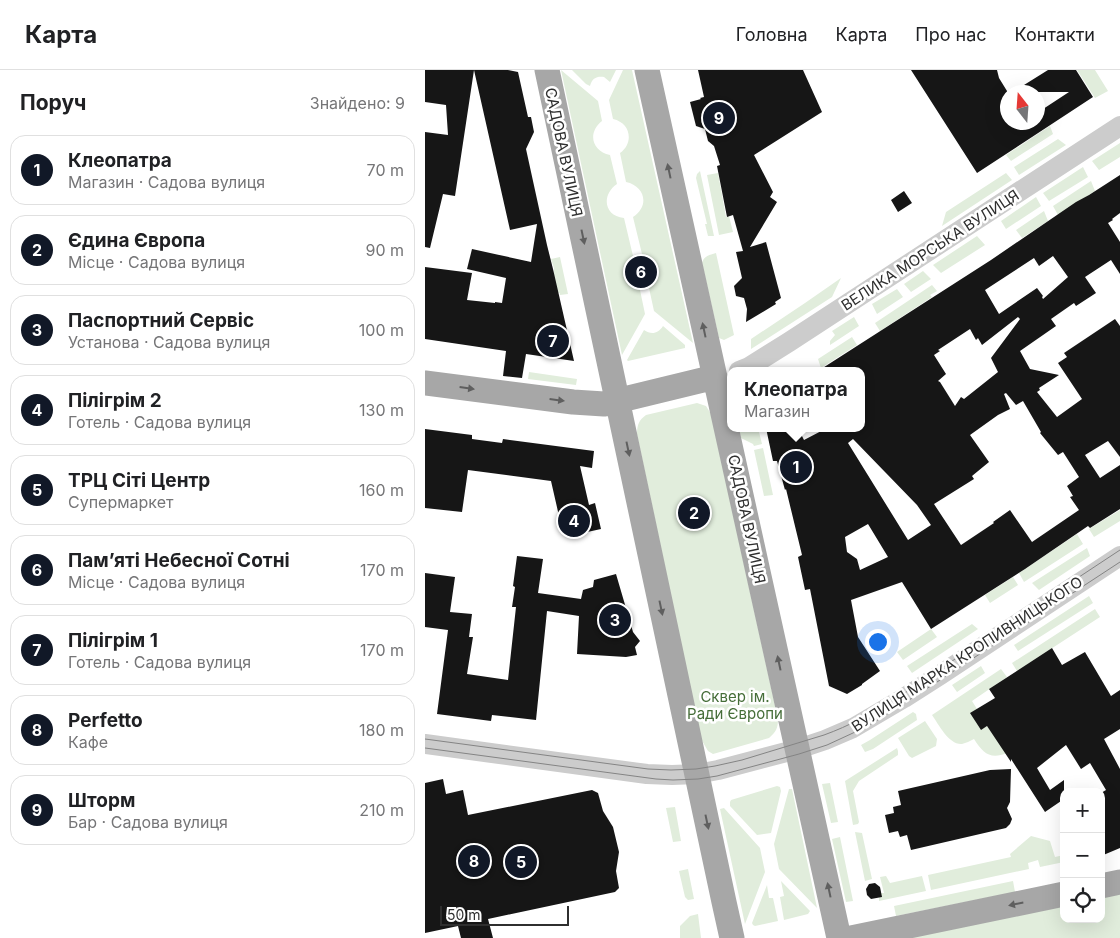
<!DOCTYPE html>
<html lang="uk">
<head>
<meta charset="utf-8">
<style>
  body { margin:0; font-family:Inter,sans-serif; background:#f6f6f6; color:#202124 }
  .controls { position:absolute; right:15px; bottom:15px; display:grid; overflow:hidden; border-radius:10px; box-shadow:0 5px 20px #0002 }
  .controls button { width:45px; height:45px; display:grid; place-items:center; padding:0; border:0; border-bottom:1px solid #e0e0e0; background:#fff; color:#202124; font:25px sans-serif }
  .compass { position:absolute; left:575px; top:15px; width:45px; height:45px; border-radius:50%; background:#fff; box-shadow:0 5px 20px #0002; rotate:343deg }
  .scale { position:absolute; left:15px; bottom:12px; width:129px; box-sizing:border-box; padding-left:5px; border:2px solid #2f2f2f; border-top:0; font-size:14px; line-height:18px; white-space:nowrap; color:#2f2f2f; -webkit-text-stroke:4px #fff; paint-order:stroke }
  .you { position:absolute; left:452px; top:571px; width:18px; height:18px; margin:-12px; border:4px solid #fff; border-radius:50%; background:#1a73e8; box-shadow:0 0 0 8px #1a73e833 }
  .badge { display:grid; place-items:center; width:32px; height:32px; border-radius:50%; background:#111827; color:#fff; font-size:16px; font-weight:700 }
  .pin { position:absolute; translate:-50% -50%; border:2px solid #fff; box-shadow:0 1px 5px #0006 }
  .popup { position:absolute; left:302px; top:297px; width:138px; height:65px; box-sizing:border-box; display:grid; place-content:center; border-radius:10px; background:#fff; filter:drop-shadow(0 1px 4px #0005); font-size:16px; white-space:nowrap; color:#757577 }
  .popup b { font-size:19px; color:#202124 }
  .popup::after { content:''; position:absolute; left:50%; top:100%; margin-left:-10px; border:10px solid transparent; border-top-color:#fff }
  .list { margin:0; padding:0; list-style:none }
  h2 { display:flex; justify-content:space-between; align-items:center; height:65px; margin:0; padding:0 20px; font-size:21px }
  h2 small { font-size:16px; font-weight:400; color:#757577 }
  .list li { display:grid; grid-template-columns:32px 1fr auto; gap:15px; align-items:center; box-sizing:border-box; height:70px; margin:0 10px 10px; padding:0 10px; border:1px solid #e0e0e0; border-radius:15px }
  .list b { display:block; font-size:19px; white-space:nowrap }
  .list p { margin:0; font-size:16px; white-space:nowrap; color:#757577 }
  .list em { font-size:16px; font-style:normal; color:#757577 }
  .icon { flex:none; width:28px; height:28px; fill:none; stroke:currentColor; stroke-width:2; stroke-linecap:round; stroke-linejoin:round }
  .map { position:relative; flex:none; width:695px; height:868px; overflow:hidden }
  header { display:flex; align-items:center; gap:30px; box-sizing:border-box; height:70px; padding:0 25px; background:#fff; border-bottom:1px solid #e0e0e0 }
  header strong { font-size:24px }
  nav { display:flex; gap:28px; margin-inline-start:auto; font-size:18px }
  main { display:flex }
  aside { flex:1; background:#fff }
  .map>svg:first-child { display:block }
  .green { fill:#e1eddc }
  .building { fill:#161616; fill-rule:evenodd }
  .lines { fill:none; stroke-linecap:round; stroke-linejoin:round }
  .minor { stroke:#ccc; stroke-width:20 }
  .major { stroke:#a7a7a7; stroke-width:25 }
  .tram { stroke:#848484; stroke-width:1 }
  .oneway { fill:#5f5f5f }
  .labels { text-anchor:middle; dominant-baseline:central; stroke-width:5; stroke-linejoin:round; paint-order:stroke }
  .street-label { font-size:15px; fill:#2f2f2f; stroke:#fff }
  .park-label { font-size:15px; fill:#466e39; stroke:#fff }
</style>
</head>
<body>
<header>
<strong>Карта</strong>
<nav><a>Головна</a><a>Карта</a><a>Про нас</a><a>Контакти</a></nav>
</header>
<main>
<aside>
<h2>Поруч<small>Знайдено: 9</small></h2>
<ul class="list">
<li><span class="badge">1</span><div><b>Клеопатра</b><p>Магазин · Садова вулиця</p></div><em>70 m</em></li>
<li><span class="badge">2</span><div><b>Єдина Європа</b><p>Місце · Садова вулиця</p></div><em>90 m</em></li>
<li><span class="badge">3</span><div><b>Паспортний Сервіс</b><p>Установа · Садова вулиця</p></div><em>100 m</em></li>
<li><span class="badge">4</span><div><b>Пілігрім 2</b><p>Готель · Садова вулиця</p></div><em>130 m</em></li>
<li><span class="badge">5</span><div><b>ТРЦ Сіті Центр</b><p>Супермаркет</p></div><em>160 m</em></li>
<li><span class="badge">6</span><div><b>Пам’яті Небесної Сотні</b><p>Місце · Садова вулиця</p></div><em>170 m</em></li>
<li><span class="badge">7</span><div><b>Пілігрім 1</b><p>Готель · Садова вулиця</p></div><em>170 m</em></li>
<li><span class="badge">8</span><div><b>Perfetto</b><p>Кафе</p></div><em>180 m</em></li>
<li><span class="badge">9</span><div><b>Шторм</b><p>Бар · Садова вулиця</p></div><em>210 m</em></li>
</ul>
</aside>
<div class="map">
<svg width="695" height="868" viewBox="0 0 695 868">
  <rect width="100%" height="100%" fill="#fff"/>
  <!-- green -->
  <path class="green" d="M136 0 173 31 177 51C162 63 167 81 185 85L192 114C176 125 179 146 199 148L208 186C192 196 196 216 215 220L220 244 197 285Z
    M147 0H191L185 12 179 7C172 6 167 8 165 16L161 14Z
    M198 0H207L268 273 229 241 224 218C239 207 236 187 217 184L208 147C225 136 220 116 201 112L195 83C209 73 206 53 188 49L184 30Z
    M652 0H670L683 21 670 28Z
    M625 56 628 64 586 91 581 85Z
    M633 69 641 75 594 105 589 97Z
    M695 73V87L674 100 667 91Z
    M658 97 663 107 624 131 618 123Z
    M275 101 289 166H283L280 154H282L271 108 272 104Z
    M293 103 301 147 304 146 308 162 294 165 282 105Z
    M581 103 587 110 517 156 521 142Z
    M666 111 670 121 633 145 628 136Z
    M611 127 616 136 581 159 576 151Z
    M619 141 623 151 597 168 591 160Z
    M552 166 560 175 516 203 508 195Z
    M291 183 309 265 299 270 294 268 277 193C279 186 284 185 291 183Z
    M135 187 143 224 135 225V223L129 222 128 217 129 198 126 189Z
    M498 201 506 209 486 222 479 214Z
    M416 208 407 227 326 279V269L380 233Z
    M507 215 512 221 505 225 507 227 455 261 450 253Z
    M472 219 478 227 452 244 447 234Z
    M429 247 434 256 405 275V271L410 265 407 261Z
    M238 256 260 275V278L203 291 202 290 219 260C226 265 233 264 238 256Z
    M427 267 432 275 396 298 393 289Z
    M104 302 152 309 151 315 103 309Z
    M272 333 281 336 286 344 353 649C353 658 351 662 344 668L288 684 283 681 276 669 212 364C212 355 214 350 221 345Z
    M314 358H333L337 374 329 376 328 374 316 368Z
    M338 378 348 425 339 426 329 380Z
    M695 440V451L669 467 664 459Z
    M652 464 658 474 599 512 594 503Z
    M662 478 665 486 614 520 607 513Z
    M588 507 593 515 565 533 560 525Z
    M664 526 668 533 593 581 589 575Z
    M670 539 675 547 592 601 587 593Z
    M547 554 553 559 487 603 482 596Z
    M506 559 512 567 478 590 472 582Z
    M556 596 560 603 532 622 527 615Z
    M576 599 582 607 547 631 552 639 556 659 562 656 582 683C565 690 558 683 549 669 545 671 541 673 537 674 524 675 514 655 507 645Z
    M488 642 491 644 492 650 448 679 440 682 436 675 445 670Z
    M500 651 512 669 511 676 487 688 484 686 473 668Z
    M472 678 473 681V685L434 711 428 721 434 752 433 754 428 755 420 711Z
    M405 713 413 752 406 753 397 714Z
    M352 716 355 717 356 721 346 763 332 765 305 736V732L306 730Z
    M364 719H367L392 838 354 799 349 774Z
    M250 737 256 771 248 772 241 738Z
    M299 738 335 778 340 802 320 854 295 739Z
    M430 762 437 763 447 809 440 811Z
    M606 766 625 771 630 787 639 785V792L615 797 613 790 603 793 604 799 506 820 503 805 586 787 585 784Z
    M415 767 428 831 421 832 407 769Z
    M263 799 269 829 263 830 260 827 254 801Z
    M461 806 465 813 497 806 501 821 454 831V827L456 823H459L455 807Z
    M356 811 385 841 383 844 359 850 355 827 359 826Z
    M588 811 590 822 471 846 469 836Z
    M342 815 344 828H348L353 851 330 856 328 855 327 853Z
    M695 824V868H481L639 835V849H676V828Z
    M273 844 276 868H255V856L265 846Z"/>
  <!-- building -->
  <path class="building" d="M0 0H49L30 126 18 124 5 178 0 177V62L23 65 21 35 0 32Z
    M49 0H83L93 2 103 47H106L109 62 101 79 122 175 128 199 149 291 101 284 97 308 78 306 81 281 0 269V197L47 203 42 230 70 233V232L77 233 81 208 42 199 47 179 106 192 112 154 85 160Z
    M273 0H378L397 42 329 85 348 122 345 127 352 132 325 177 341 172 356 228 350 232 351 234 321 252 322 239 319 228 311 226 309 216 317 208 311 182 318 181 308 145 302 147 292 96 295 95 289 76 283 71 280 59 271 56 265 32 276 29 275 28 279 27Z
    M486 0H572L574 8 582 21V52H612V43L644 22H588L623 0H651L668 27 552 103Z
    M695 105V143L687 149 688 150 683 153 695 172V204L686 190 660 207 671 223 651 236 649 233 626 249 631 256 595 281 605 299 634 305 614 318 615 320 612 322 632 347 657 329 633 293 642 287 639 283 690 249 695 256V387L683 371 660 385 675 408 695 395V439L665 458 663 456 600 499 506 559 477 512 426 530 433 567 455 601 437 614V615L422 624 404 616 385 519 380 520 373 487 377 485 361 419 360 420 352 391H348L341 358H373L379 370 402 358H436V301H393L566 190 651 132 664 125ZM628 186 643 207 618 229 617 227 618 226 612 218 574 244 560 220 609 188 614 196ZM593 247 595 249 566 288 573 302 539 329 536 327 530 336 515 312 513 311 521 304 509 285 515 281 513 280 545 259 551 270 553 268 557 275ZM581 323 591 335 598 331 616 362 615 363 633 385 638 382 654 407 642 416 648 426 645 427 654 440 607 472 585 440 568 452 569 453 536 475 509 434 549 409 547 406 564 392 545 365 573 345 585 339 579 324ZM428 369 492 435 506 455 483 470 423 373ZM443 454 463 487 435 500 432 489 422 482 420 467Z
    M479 121 487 133 473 142 466 130Z
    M0 359 47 365V369L77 373 78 369 169 381 167 398 155 396 164 435 170 433 176 459 144 466 139 444 134 446 126 411 43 400 37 442 0 438Z
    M92 486 118 489 113 523 156 529 158 520 168 517 169 510 191 504 208 562 215 571 210 577 212 585 201 587 152 584 154 546 122 541 111 650 67 645 66 651 12 644 23 560 0 557V503L30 507 25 542 47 544 44 567H48L42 604 83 610 91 537H87L90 517 88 516Z
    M627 578 637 595 660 582 686 626 695 620V659L679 669 695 699V778L676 786V723L681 720 665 693 656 699 641 675 612 698 625 720 639 710V729L620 742 586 689V692L562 656 556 660 545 643 570 628 564 619Z
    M586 699 585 732 582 738 587 749 585 754 581 758 486 780 482 765 475 767 473 761 464 763 460 745 469 743 468 737 476 735 473 721 565 700Z
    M18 709 21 724 38 720 43 745 167 720 173 723 178 741 188 757 194 782 191 801 194 818 190 822 63 849 68 868H36L33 856 0 863V713Z
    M450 813 455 817 457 827 446 829 442 825 441 819 444 814Z"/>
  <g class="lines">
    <!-- minor -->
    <path class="minor" d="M314 301 324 297 364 272 695 56
      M0 674 222 704 247 705 272 704 293 700 373 679 400 670 428 658 479 628 515 605 695 486"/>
    <!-- major -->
    <path class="major" d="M122 0 299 832 307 868
      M222 0 414 868
      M0 313 148 332 179 334 290 307
      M676 816 695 812
      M426 868 639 824"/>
    <!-- tram -->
    <path class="tram" d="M0 669 223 699 246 700 271 699 290 696 317 690 399 665C449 647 493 614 536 585 589 550 642 515 695 480
      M0 678 231 709 248 710 273 709 292 706 374 684 402 675 428 663 448 653 512 612 695 492"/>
  </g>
  <!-- one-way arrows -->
  <defs><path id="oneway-solid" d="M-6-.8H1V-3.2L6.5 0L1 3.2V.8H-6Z" transform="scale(1.25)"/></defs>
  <g class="oneway">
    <use href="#oneway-solid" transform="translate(244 101) rotate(-102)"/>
    <use href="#oneway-solid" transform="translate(158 167) rotate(78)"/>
    <use href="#oneway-solid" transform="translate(279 260) rotate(-102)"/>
    <use href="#oneway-solid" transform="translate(42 318) rotate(8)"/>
    <use href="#oneway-solid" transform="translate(132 330) rotate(7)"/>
    <use href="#oneway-solid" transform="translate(203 379) rotate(78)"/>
    <use href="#oneway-solid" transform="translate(236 538) rotate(78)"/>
    <use href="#oneway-solid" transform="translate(354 593) rotate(-102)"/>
    <use href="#oneway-solid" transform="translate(282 752) rotate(78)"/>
    <use href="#oneway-solid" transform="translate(404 820) rotate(-102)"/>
    <use href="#oneway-solid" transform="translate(591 834) rotate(168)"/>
  </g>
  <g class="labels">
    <!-- street labels -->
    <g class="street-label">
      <text transform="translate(139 82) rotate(78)">САДОВА ВУЛИЦЯ</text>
      <text transform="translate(505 180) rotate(-33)">ВЕЛИКА МОРСЬКА ВУЛИЦЯ</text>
      <text transform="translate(322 449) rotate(78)">САДОВА ВУЛИЦЯ</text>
      <text transform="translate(542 584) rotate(-33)">ВУЛИЦЯ МАРКА КРОПИВНИЦЬКОГО</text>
    </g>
    <!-- park labels -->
    <g class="park-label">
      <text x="310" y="626">Сквер ім.<tspan x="310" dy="17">Ради Європи</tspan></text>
    </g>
  </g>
</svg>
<div class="controls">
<button>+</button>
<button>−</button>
<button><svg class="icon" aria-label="locate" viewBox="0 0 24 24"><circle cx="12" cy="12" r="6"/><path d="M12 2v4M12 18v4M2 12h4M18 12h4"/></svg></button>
</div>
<svg class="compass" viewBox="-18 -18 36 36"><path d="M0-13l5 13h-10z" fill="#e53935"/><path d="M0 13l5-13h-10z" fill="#757577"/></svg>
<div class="scale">50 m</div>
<div class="you"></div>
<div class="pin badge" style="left:371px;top:397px">1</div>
<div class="popup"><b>Клеопатра</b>Магазин</div>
<div class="pin badge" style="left:269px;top:443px">2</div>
<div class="pin badge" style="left:190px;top:550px">3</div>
<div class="pin badge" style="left:149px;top:451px">4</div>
<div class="pin badge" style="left:96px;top:792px">5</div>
<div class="pin badge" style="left:216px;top:202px">6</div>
<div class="pin badge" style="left:128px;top:271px">7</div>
<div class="pin badge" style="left:49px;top:791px">8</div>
<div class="pin badge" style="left:294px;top:48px">9</div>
</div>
</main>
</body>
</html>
